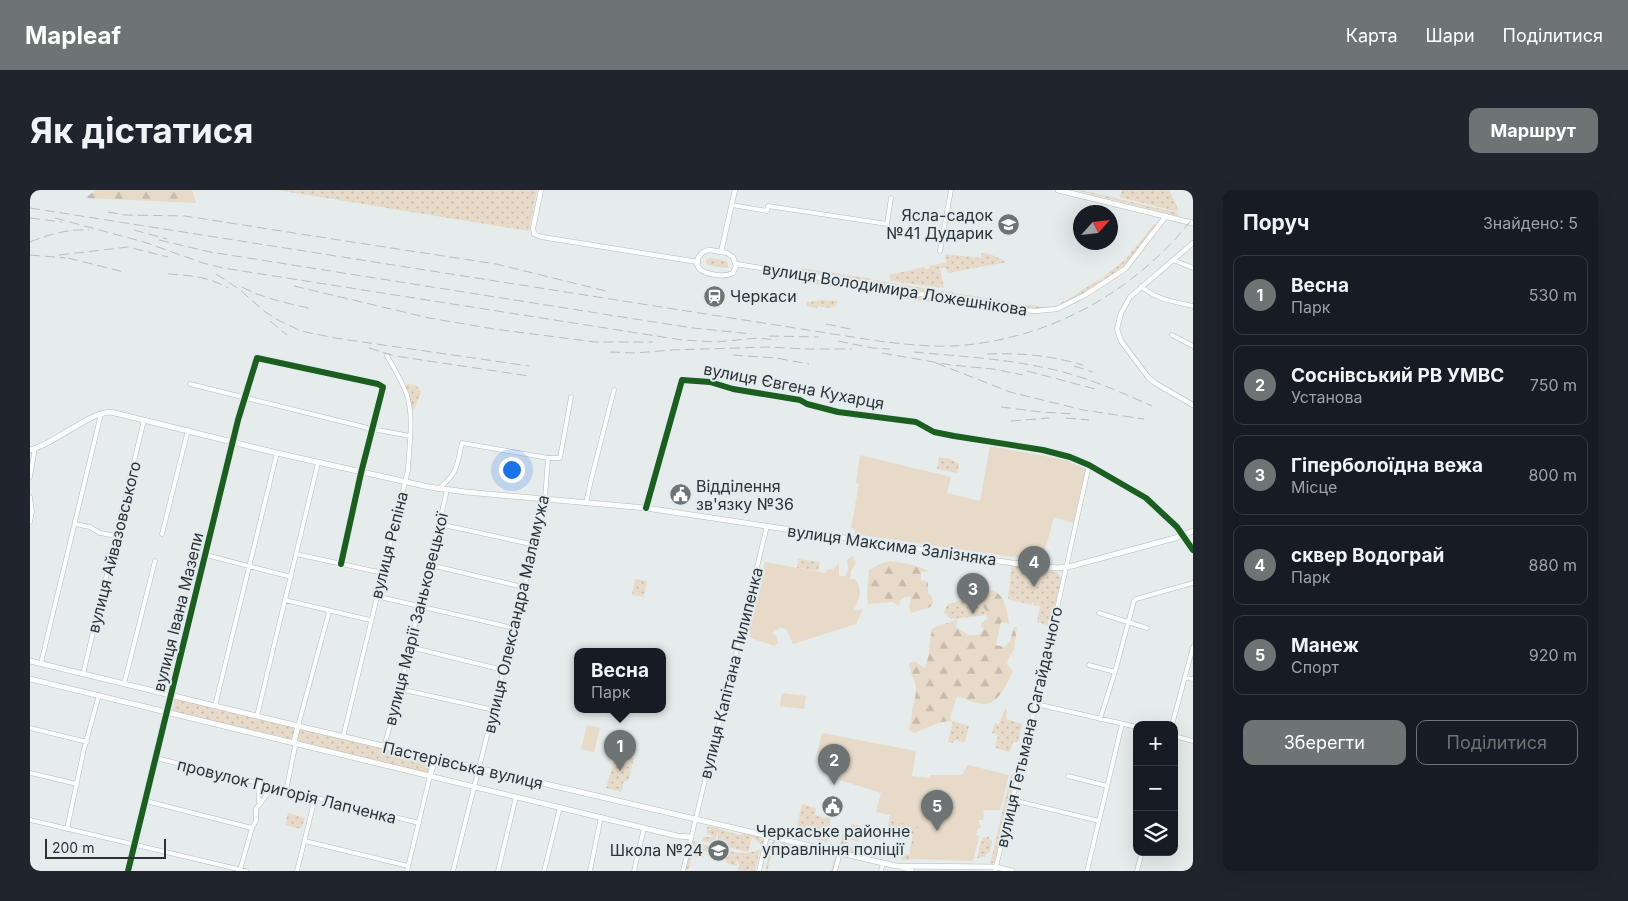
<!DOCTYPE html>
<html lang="uk">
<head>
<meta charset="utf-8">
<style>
  body { margin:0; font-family:Inter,sans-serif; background:#20242c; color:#f1f3f6 }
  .controls { position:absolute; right:15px; bottom:15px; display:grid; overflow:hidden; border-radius:10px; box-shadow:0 5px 20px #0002 }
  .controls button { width:45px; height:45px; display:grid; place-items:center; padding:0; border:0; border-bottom:1px solid #363941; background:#171b24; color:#f1f3f6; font:25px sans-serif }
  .compass { position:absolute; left:1043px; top:15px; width:45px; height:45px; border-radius:50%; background:#171b24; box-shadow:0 5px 20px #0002; rotate:63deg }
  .scale { position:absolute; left:15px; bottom:12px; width:121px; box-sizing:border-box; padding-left:5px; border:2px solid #2e3233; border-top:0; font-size:14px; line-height:18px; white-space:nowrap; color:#2e3233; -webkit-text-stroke:4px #e2ecf0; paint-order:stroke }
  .you { position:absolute; left:481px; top:279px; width:18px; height:18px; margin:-12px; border:4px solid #fff; border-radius:50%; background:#1a73e8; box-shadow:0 0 0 8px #1a73e833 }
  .badge { display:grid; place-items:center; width:32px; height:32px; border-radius:50%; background:#6e7374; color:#fff; font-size:16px; font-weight:700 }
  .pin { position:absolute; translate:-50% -41px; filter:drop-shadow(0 1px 2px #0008) }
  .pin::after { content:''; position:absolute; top:26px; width:18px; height:15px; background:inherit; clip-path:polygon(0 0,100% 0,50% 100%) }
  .popup { position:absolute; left:544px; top:458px; width:92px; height:65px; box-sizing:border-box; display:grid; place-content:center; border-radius:10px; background:#171b24; filter:drop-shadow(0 1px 4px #0005); font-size:16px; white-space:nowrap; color:#9ea1a6 }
  .popup b { font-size:19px; color:#f1f3f6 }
  .popup::after { content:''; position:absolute; left:50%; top:100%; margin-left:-10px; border:10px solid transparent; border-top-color:#171b24 }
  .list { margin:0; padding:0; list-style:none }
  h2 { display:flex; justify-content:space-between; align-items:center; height:65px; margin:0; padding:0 20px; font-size:21px }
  h2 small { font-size:16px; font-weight:400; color:#9ea1a6 }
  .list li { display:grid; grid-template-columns:32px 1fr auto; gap:15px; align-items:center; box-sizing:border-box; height:80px; margin:0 10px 10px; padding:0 10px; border:1px solid #363941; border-radius:10px }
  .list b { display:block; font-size:19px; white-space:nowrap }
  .list p { margin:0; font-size:16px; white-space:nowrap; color:#9ea1a6 }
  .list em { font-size:16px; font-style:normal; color:#9ea1a6 }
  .actions { display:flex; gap:10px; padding:15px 20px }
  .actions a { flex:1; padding:11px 0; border:1px solid #6e7374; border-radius:10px; text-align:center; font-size:18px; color:#6e7374 }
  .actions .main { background:#6e7374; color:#fff }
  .icon { flex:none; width:28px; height:28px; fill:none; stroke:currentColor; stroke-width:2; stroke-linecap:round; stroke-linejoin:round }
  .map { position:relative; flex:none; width:1163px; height:681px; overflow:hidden; border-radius:10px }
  header { display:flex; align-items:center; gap:30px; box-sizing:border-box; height:70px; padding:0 25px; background:#6e7374; color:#fff }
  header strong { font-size:24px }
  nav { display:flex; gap:28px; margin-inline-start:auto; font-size:18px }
  .intro { display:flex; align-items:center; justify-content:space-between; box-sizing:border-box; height:120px; padding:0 30px }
  h1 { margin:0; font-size:35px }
  .button { padding:12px 22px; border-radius:10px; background:#6e7374; color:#fff; font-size:18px; font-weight:700 }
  main { display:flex; gap:30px; padding:0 30px }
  aside { flex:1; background:#171b24; border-radius:10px; box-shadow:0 5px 20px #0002 }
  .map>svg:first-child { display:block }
  .grass { fill:url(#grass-dots) }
  .forest { fill:url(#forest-firs) }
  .garden { fill:#e7dac9 }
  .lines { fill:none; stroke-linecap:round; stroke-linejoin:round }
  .minor-casing { stroke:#b5baba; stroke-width:5 }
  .tertiary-casing { stroke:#b5baba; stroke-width:5.5 }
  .secondary-casing { stroke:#b5baba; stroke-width:6 }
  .minor { stroke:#fbfcfc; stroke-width:4 }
  .tertiary { stroke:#fbfcfc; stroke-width:4.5 }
  .secondary { stroke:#fbfcfc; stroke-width:5 }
  .rail { stroke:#bcbcbc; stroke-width:1; stroke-dasharray:10 5; stroke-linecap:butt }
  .cycleway-casing { stroke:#e2ecf0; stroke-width:9 }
  .cycleway { stroke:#1b5e20; stroke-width:6 }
  .labels { text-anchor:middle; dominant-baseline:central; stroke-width:4; stroke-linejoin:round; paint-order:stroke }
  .poi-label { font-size:16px; fill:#2e3233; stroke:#e2ecf0; text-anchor:end }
  .street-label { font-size:16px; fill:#2e3233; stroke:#e2ecf0 }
</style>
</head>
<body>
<header>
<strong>Mapleaf</strong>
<nav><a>Карта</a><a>Шари</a><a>Поділитися</a></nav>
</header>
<div class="intro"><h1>Як дістатися</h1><a class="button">Маршрут</a></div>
<main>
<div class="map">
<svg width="1163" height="681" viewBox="0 0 1163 681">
  <defs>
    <pattern id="grass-dots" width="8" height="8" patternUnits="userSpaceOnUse" patternTransform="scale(1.25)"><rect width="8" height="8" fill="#e7dac9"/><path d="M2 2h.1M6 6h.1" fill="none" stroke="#c6bcad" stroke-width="1.8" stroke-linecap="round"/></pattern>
    <pattern id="forest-firs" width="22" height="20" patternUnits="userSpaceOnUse" patternTransform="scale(1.25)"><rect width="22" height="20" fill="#e7dac9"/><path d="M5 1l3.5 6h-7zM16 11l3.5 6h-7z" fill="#c6bcad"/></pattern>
  </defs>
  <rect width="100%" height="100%" fill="#e6ebec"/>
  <!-- grass -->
  <path class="grass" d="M247 0H507L499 41Z
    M1045 0H1051L1148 23V26Z
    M1092 0H1139L1147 16 1148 22 1090 7Z
    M1124 34H1127L1099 71 1075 90 1073 87 1096 69Z
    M951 63 960 64 977 72 918 83 916 78H910L914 98 861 91 859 85 894 77 896 79H899V76L916 73 915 64 951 68Z
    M680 68 697 71 698 77 694 78 677 75 676 70Z
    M772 78 842 89 839 92 771 81Z
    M779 88 808 93 810 95V98L773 92Z
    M1071 89 1073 92C1046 108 1016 127 984 115 996 112 1010 119 1023 116 1038 112 1056 96 1071 89Z
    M844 90 904 100 899 102 843 93Z
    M906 100 981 112 980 115 907 104Z
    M869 103 902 108 904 113 865 107 866 104Z
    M793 110 808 111 806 116 799 118 787 116V118L776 116 777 112Z
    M379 194 387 196 391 202 384 220 382 219 376 195Z
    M909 267 920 269 929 274 927 283 907 279Z
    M768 369 790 372 788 381 767 378Z
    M982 375 1027 382 1031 388 1022 428 1019 429 1017 435 1007 432 1010 416 1003 415 1004 412H1002L1001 415 978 409Z
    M605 389 617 391 614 407 602 405Z
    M943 406V411C949 415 957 417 957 425L921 429 914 423 917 415Z
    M146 508 264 537C266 541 264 546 261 549L143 521 141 517 143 510Z
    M975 519H977L976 529 992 534 988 552H983L980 562 965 558 968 545 962 543 965 533 969 534Z
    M923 531 939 536 935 552 926 550 922 553 918 552Z
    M272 539 401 571 398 583 268 551 269 541Z
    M586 564 604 568 598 591H594L591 602 576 598Z
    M981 584 985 587 976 625 973 627 966 667 964 672 960 675Z
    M772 614 786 618 785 625 801 629 797 652 765 644Z
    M258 623 275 628 271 639 255 635Z
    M859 630 888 636 881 670H871L873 663 879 665 883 644 858 637Z
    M821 634 833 636 829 652 819 649 817 656 830 661 815 657 831 662 828 665 813 659 814 657 810 655 812 645 816 643V638L821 637Z
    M680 636 709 645C715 643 729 645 733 650V656L722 647 718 662 692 656 694 643 691 654 688 655V642L684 654 672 651 674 647H684L677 643V637Z
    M957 646 962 651 960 662 956 664 955 667 947 668 951 651H952L953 647 957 648Z
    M664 650 668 653 684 657 682 662 674 661 673 668 662 666 659 678 655 681 661 658 664 659 665 653 664 657H662Z
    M744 651 807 667 803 681H801L805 667 745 652 737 681H735L742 653Z
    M690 658C706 663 715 666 730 659L725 681H708L709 675 706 669 707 676 696 673V670L689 668Z"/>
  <!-- forest -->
  <path class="forest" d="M66 0H162L166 13 55 8Z
    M862 371 883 375 900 381 891 382V390L898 392V403L902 407 903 415 898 418 881 423 879 417 881 407H875L870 411 869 416 863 412 838 414 837 403 839 380 852 373Z
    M959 400C974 400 978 422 979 434L971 432 966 455 974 457 980 451 984 437H987L984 459 978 470 977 475 983 481C978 493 968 515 953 514 944 514 935 508 927 506L920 528 923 531 911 532 884 543 879 540C881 533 882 527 882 520 883 511 888 506 885 493 883 487 880 481 879 474L884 471 895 478C900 466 899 452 902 439 910 434 919 434 927 429L926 437 939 445H949L953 440 951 433 957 429C958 417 951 416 942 411L943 406Z"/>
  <!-- garden -->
  <path class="garden" d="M960 256 1036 270 1056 278 1043 333 1024 327 1012 371 824 344 825 339 821 338 829 294 826 293 830 265 921 287 917 303 950 311Z
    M823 366 826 373 821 381 820 389H825C833 401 830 409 823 421L833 419 826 434 763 454 756 439 751 437 742 443 747 447 748 453 744 456 721 448 719 441 735 372 795 383 798 379H803L809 373V386H815L818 380 817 370Z
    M752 503 776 506 774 519 750 516Z
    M557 535 570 538 564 562 551 559Z
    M792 543 886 561 882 586 900 588V585H932L938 575 979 585 970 620H956L952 622 954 623 953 630H949V634L951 635 950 639 948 638 946 645 949 646 943 671 880 669 888 636 859 630 860 625 846 622 851 603 810 590 796 575 797 566 787 563Z"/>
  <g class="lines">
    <defs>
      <path id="minor" d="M702 15 737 21 738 16 857 34 861 8
        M910 61 921 0
        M1143 70 1163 78
        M1111 96C1124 109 1146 112 1163 116
        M1142 145 1163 156
        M225 171 228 168 348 194 353 197 331 283 311 374
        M160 194 342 239 380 246
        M0 287 5 258
        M408 299C429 282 426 277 432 253L518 268H530L541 207
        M0 307 2 322 0 332
        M556 313 561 290 584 200
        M616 318 652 190 680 192 703 199 770 210 777 214 808 222 886 232 904 242 924 246 1013 260 1040 267 1059 275 1116 308 1147 337 1163 360
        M45 334 60 337 70 343 86 346
        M409 334 505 355
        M132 344 158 240
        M266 364 353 383
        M176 365 261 387
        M400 375 493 397
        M346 406 483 438
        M255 410 340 430
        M1069 423 1117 438
        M380 457 473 480
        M11 473 71 224
        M1059 475 1085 482
        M53 484 114 230
        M1155 488 1163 489
        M94 494 125 371
        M370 499 464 520
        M1006 514 1107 537
        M185 516 247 263
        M227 526 288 273
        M1070 529 1085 482 1104 411 1106 409 1163 393
        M1142 535 1163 457
        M268 536 299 422
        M0 538 57 552
        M1144 546 1163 551
        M313 547 378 280C379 255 384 229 377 205 372 191 364 178 357 166
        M354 557 370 499 417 300
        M126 568 389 633
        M0 583 47 594
        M1038 586 1077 596
        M228 594 229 612
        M256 601 266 552
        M983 610 1069 631
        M116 611 222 638
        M0 630 216 681
        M37 639 54 559 69 505
        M275 651 378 676
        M871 677 882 681
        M210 680 222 638 226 631V619L242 598
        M267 681 285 608
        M377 681 400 586
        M423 681 505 355 515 309 518 268
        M468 681 486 607
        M514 681 530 617
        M560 681 571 627
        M604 681 614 638
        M653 681 737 336
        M729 681 737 646
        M805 681 810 663
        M851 681 853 673
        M965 681 1007 508 1059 275
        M1057 681 1092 534
        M1107 681 1112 662"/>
      <path id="tertiary" d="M511 0 503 38 504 44 512 47 668 72
        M1163 53 1100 107 1091 123 1087 139 1091 151 1118 187 1125 193 1163 215
        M680 60 697 63 703 67 706 76 703 83C697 86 693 86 687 85 682 84 676 84 671 80 662 72 670 61 680 60Z
        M691 62 705 0
        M706 74 982 119 1005 121 1027 119 1055 105 1095 79 1136 26
        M98 681 208 230 225 171"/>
      <path id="secondary" d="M1028 0 1163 33
        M0 260C25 254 59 222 81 222L247 263 399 297 436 302 616 318 982 373 1027 378 1042 376 1145 348 1163 341
        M0 471 268 536 853 673 867 676 966 677 982 681
        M0 489 647 646 661 647
        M264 552 268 536
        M400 586 405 569"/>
    </defs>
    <!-- minor casing -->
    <use href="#minor" class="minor-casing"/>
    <!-- tertiary casing -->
    <use href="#tertiary" class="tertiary-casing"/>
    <!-- secondary casing -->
    <use href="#secondary" class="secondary-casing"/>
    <!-- minor -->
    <use href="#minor" class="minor"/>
    <!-- tertiary -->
    <use href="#tertiary" class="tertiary"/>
    <!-- secondary -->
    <use href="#secondary" class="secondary"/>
    <!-- rail -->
    <path class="rail" d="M0 18 848 151C873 154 899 157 924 156 1019 150 1105 102 1163 28
      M78 22 95 25 155 26 322 52 466 74 576 101
      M0 28 32 32
      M25 28 114 52 173 73 193 78 652 150 686 152 728 148 747 150
      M104 40 137 49
      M129 50 180 62 605 129 663 138 722 144
      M0 52C19 44 38 39 59 40
      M0 65 36 68
      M29 65 98 57 138 67
      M38 68 94 82
      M138 84C158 85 180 87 198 98
      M186 84 209 99 234 121 248 130 271 141 305 148 499 176
      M264 96 399 128 464 139 565 152H623
      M212 97C234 109 258 113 282 119
      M240 131 257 145
      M796 134 825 140
      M739 146 789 147
      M808 151 842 158 860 159
      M339 158 365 166 499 186
      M580 162 605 163 642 160 737 157 777 159H822
      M884 162C925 166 966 168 1006 176 1047 183 1084 199 1122 216
      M852 163 921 175 963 179 993 185
      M957 164C993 163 1018 165 1053 175
      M703 165 746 168 779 174
      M906 173 980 202 1053 220 1114 229
      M1044 176 1063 182
      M997 181 1069 200
      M971 217 1011 222 1045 224
      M1036 228 1059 230
      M981 231 1019 228"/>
    <defs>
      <path id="cycleway" d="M616 318 652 190 680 192 703 199 770 210 777 214 808 222 886 232 904 242 924 246 1013 260 1040 267 1059 275 1116 308 1147 337 1163 360
        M98 681 208 230 227 168 348 194 353 197 331 283 311 374"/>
    </defs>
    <!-- cycleway casing -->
    <use href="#cycleway" class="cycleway-casing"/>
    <!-- cycleway -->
    <use href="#cycleway" class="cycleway"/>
  </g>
  <!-- icons -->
  <defs>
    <symbol id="school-disc" viewBox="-11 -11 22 22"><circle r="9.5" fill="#6e7374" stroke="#e2ecf0"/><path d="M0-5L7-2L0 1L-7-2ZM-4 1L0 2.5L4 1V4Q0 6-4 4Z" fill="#fff"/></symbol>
    <symbol id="station-disc" viewBox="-11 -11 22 22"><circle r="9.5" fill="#6e7374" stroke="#e2ecf0"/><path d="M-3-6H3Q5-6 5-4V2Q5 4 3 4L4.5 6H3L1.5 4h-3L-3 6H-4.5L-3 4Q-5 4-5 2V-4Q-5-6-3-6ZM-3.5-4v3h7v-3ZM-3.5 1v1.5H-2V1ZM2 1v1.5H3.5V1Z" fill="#fff"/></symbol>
    <symbol id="civic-disc" viewBox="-11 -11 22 22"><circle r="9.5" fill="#6e7374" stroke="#e2ecf0"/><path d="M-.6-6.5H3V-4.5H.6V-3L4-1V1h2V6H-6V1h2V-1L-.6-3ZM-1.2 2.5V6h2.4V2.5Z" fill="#fff"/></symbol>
  </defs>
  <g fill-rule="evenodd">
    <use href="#school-disc" x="966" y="22" width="25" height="25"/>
    <use href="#station-disc" x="672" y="94" width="25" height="25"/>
    <use href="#civic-disc" x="638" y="292" width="25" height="25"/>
    <use href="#civic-disc" x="790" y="604" width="25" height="25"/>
    <use href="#school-disc" x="676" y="648" width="25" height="25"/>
  </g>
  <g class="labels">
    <!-- poi labels -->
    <g class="poi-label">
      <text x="963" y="25">Ясла-садок<tspan x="963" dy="18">№41 Дударик</tspan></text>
      <text x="700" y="106" text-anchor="start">Черкаси</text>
      <text x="666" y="296" text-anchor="start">Відділення<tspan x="666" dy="18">зв'язку №36</tspan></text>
      <text x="803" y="641" text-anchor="middle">Черкаське районне<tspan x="803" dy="18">управління поліції</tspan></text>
      <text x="673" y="660">Школа №24</text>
    </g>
    <!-- street labels -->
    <g class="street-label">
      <text transform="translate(865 99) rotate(9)">вулиця Володимира Ложешнікова</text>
      <text transform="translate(764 196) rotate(11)">вулиця Євгена Кухарця</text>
      <text transform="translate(359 355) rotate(-76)">вулиця Рєпіна</text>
      <text transform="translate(862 355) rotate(8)">вулиця Максима Залізняка</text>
      <text transform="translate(84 357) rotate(-76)">вулиця Айвазовського</text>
      <text transform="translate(148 422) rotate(-76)">вулиця Івана Мазепи</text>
      <text transform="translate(486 424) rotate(-77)">вулиця Олександра Маламужа</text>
      <text transform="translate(386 429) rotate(-76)">вулиця Марії Заньковецької</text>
      <text transform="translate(701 483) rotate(-76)">вулиця Капітана Пилипенка</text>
      <text transform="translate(999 537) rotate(-77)">вулиця Гетьмана Сагайдачного</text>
      <text transform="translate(433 575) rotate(13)">Пастерівська вулиця</text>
      <text transform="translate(257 601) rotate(14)">провулок Григорія Лапченка</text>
    </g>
  </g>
</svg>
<div class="controls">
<button>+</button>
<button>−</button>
<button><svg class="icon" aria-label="layers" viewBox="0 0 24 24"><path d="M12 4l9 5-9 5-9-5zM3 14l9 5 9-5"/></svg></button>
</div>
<svg class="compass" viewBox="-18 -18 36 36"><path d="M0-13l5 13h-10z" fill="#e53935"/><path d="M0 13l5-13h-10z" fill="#9ea1a6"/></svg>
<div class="scale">200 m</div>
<div class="you"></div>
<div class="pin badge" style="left:590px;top:581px">1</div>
<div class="popup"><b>Весна</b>Парк</div>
<div class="pin badge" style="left:804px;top:595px">2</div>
<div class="pin badge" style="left:943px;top:424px">3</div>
<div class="pin badge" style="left:1004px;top:397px">4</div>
<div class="pin badge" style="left:907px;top:641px">5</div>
</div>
<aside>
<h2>Поруч<small>Знайдено: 5</small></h2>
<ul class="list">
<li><span class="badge">1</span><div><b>Весна</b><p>Парк</p></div><em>530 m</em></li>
<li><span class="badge">2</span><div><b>Соснівський РВ УМВС</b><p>Установа</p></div><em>750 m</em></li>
<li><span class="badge">3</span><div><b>Гіперболоїдна вежа</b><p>Місце</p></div><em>800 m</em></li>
<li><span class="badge">4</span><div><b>сквер Водограй</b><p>Парк</p></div><em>880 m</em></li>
<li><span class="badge">5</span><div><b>Манеж</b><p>Спорт</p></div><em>920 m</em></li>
</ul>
<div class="actions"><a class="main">Зберегти</a><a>Поділитися</a></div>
</aside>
</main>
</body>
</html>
